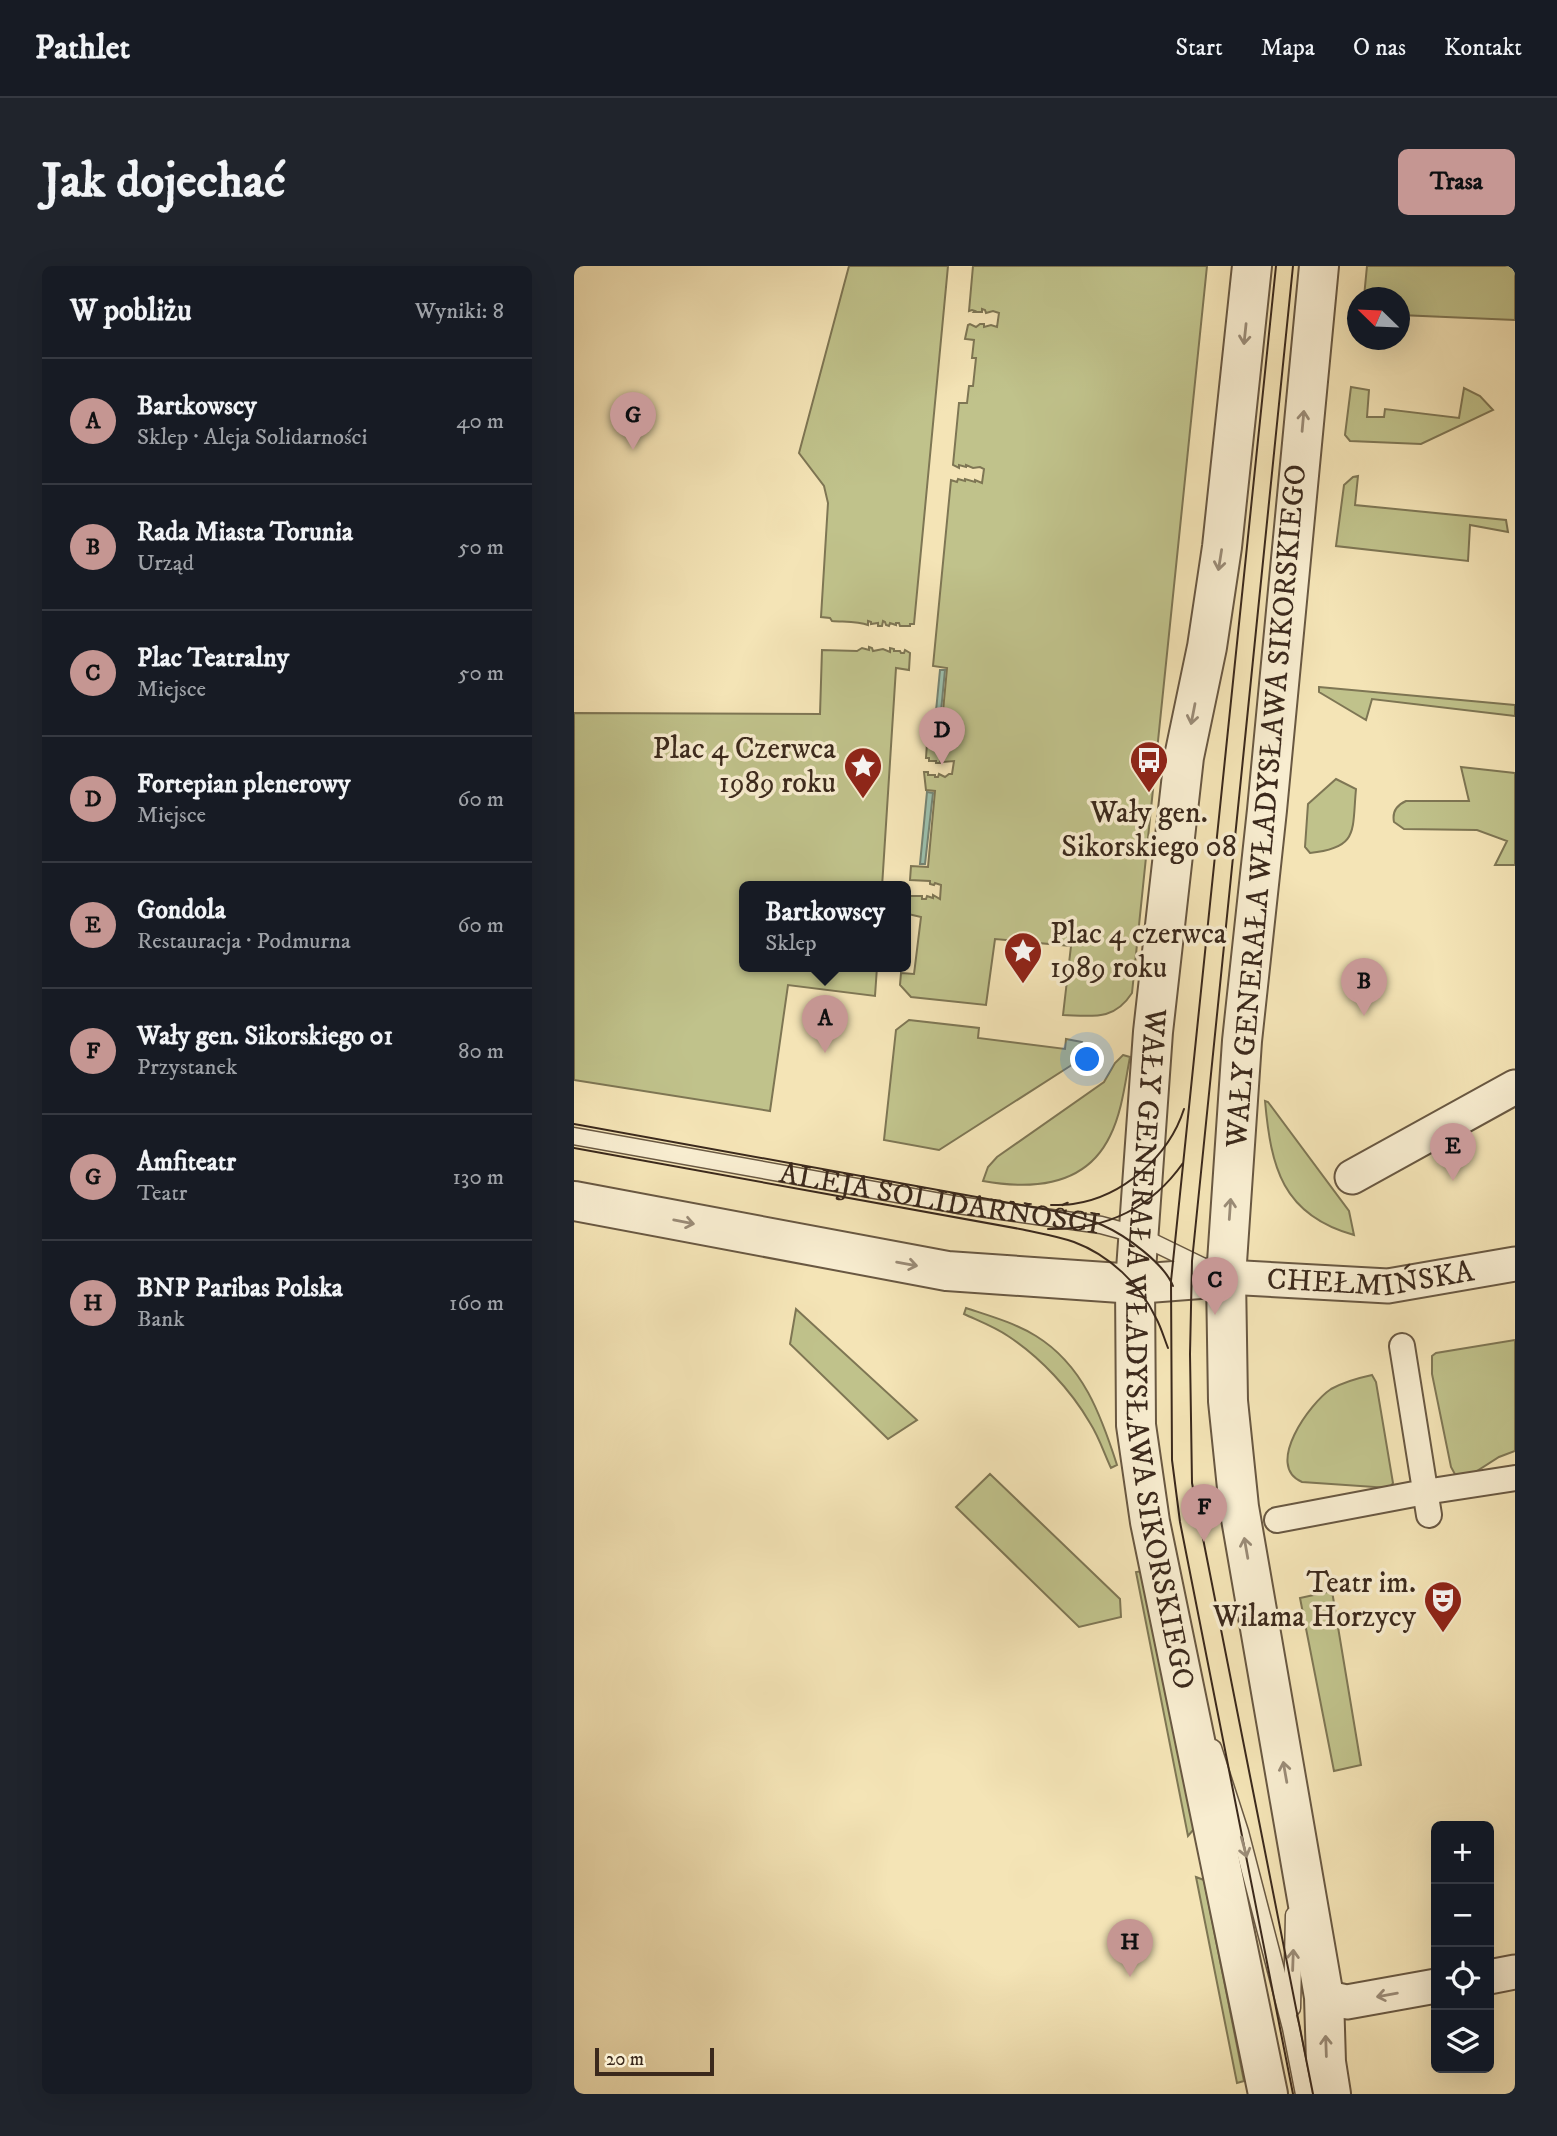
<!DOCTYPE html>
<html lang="pl">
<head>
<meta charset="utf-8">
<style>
  body { margin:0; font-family:"IM FELL DW Pica",serif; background:#20242c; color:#f1f3f6 }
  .controls { position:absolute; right:21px; bottom:21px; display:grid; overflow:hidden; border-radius:10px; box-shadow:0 7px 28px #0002 }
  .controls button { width:63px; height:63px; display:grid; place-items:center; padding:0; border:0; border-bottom:2px solid #363941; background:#171b24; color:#f1f3f6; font:35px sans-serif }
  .compass { position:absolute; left:773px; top:21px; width:63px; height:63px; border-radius:50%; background:#171b24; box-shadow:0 7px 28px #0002; rotate:293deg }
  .scale { position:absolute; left:21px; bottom:18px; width:119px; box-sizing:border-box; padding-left:7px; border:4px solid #3b291c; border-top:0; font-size:19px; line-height:24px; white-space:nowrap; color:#3b291c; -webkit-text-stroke:5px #f8edd0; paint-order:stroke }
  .you { position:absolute; left:514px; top:794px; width:24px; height:24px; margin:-18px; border:5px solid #fff; border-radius:50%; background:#1a73e8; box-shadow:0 0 0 10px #1a73e833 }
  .badge { display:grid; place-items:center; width:46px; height:46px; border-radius:50%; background:#c59692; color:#111; font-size:23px; font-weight:700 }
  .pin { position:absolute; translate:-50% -58px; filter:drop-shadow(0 2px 4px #0008) }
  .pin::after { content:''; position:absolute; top:37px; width:24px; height:21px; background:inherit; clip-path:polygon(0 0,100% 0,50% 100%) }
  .popup { position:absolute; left:165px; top:615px; width:172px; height:91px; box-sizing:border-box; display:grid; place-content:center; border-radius:10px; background:#171b24; filter:drop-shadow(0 2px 5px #0005); font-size:23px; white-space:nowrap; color:#9ea1a6 }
  .popup b { font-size:26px; color:#f1f3f6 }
  .popup::after { content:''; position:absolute; left:50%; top:100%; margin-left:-14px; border:14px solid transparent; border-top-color:#171b24 }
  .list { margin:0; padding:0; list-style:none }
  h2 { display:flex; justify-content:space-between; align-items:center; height:91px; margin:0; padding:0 28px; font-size:30px }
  h2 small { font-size:23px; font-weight:400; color:#9ea1a6 }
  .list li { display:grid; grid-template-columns:46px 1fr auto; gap:21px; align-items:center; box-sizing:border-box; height:126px; padding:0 28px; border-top:2px solid #363941 }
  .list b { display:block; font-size:26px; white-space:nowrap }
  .list p { margin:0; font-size:23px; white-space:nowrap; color:#9ea1a6 }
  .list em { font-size:23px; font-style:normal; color:#9ea1a6 }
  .icon { flex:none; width:38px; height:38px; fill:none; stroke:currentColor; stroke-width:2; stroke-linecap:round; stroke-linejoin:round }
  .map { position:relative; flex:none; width:941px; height:1828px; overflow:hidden; border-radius:10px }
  header { display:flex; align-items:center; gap:42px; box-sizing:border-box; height:98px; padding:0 35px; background:#171b24; border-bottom:2px solid #363941 }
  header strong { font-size:33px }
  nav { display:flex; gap:38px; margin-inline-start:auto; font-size:24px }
  .intro { display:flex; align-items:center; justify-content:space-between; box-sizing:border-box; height:168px; padding:0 42px }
  h1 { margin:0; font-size:49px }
  .button { padding:18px 32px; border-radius:10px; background:#c59692; color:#111; font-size:24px; font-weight:700 }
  main { display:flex; gap:42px; padding:0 42px }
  aside { flex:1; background:#171b24; border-radius:10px; box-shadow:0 7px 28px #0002 }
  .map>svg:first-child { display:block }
  .green { fill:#c0c28b; stroke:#7e7654; stroke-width:2 }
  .water { fill:#9cbfac; stroke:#758372; stroke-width:2 }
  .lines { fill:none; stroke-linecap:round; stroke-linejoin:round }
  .service-casing { stroke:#695842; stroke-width:19 }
  .pedestrian-casing { stroke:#695842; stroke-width:28 }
  .minor-casing { stroke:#695842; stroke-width:37 }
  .tertiary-casing { stroke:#695842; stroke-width:42 }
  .service { stroke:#f8edd0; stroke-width:16 }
  .pedestrian { stroke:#f8edd0; stroke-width:24 }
  .minor { stroke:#f8edd0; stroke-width:33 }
  .tertiary { stroke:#f8edd0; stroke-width:38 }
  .tram { stroke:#3b291c; stroke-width:2 }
  .oneway { stroke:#9a8b76 }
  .labels { text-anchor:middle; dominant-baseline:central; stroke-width:7; stroke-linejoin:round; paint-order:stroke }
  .poi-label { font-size:30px; fill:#3b291c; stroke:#f8edd0; text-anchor:end }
  .street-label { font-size:30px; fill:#3b291c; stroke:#f8edd0 }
</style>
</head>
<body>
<header>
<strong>Pathlet</strong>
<nav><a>Start</a><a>Mapa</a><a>O nas</a><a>Kontakt</a></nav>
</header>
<div class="intro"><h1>Jak dojechać</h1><a class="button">Trasa</a></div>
<main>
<aside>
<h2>W pobliżu<small>Wyniki: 8</small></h2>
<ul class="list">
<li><span class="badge">A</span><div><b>Bartkowscy</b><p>Sklep · Aleja Solidarności</p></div><em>40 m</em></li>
<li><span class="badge">B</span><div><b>Rada Miasta Torunia</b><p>Urząd</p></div><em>50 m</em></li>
<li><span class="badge">C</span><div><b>Plac Teatralny</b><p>Miejsce</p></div><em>50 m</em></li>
<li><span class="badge">D</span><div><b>Fortepian plenerowy</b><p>Miejsce</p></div><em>60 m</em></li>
<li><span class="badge">E</span><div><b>Gondola</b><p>Restauracja · Podmurna</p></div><em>60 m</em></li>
<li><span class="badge">F</span><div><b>Wały gen. Sikorskiego 01</b><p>Przystanek</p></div><em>80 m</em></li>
<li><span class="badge">G</span><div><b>Amfiteatr</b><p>Teatr</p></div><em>130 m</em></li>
<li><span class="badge">H</span><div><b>BNP Paribas Polska</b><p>Bank</p></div><em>160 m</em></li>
</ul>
</aside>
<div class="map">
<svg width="941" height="1828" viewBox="0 0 941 1828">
  <rect width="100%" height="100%" fill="#f4e4b6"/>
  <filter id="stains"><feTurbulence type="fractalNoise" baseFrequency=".00286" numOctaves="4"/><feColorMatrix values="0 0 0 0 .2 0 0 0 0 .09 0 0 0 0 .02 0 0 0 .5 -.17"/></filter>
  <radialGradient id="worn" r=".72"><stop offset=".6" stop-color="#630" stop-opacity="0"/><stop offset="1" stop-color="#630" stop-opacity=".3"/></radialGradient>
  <!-- green -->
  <path class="green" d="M275 0H374L340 358H336V360H326L325 357H322V359L316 357 315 360 312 359 311 356 309 355 308 360H304V357L297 358V356L294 355V359C284 355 270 356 258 355L256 352 247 351 254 237 250 220 225 187Z
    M399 0H633L558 727C540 755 519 750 489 749L497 680 421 673 412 739 337 731 326 719 327 707 340 708 347 651 334 648 336 630H348V633H352L353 630 359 632V629L366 633 367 619 361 617 360 619 356 618V615L336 614 337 600 354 601 361 525 352 524 350 506H354V509H361V511H364L365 508 371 511 375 508H378L380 495 369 496V494H366V497H362V495H355V492H352L353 477 366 478 373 402 359 400 377 214 383 216 384 213 391 215V213L401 216V214L408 217 410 203 406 201 399 202 392 199V201L385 199V202L379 199 385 137H393L395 120H399L402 92H398L400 74 391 73 394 59 396 58 402 61 406 58H410V61L417 59 423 61 425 47 419 45 412 47 411 44 408 43V46H400L401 45 398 44 395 45Z
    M793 0H941V54L826 49 825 32 790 31Z
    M777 121 795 124 793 151H810L811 143 885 152 890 122 906 130 919 144 847 178 776 175 771 169Z
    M784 210 781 239 932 254 934 266 896 259 894 295 762 280 770 219 779 211Z
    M295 381 298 382 299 385 309 383 316 386V382L320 383V385H326L327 387H330L331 384 336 387 335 404 322 402 308 621H170V701H303L301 730 214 719 196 845 0 814V447L246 448 248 384 283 385 288 382 295 384Z
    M745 421 941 439V450L798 433 792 454 745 426Z
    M887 501 941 507V599H921L933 575 903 564 830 563 820 556C818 546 823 539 832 535H895Z
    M762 513 782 523C778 565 785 582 736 587L731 581 734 538Z
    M335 754 405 762 404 772 491 783 492 773 508 776 504 795 365 884 310 874 322 764Z
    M549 789 556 791C551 817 548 846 536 870 512 920 459 924 409 915L414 901 423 891 530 816 541 797Z
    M691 835 694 836 775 945 780 969C708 949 697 901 691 835Z
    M392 1042C416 1050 441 1057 462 1070 509 1099 527 1149 543 1199L537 1202C530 1187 525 1171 516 1157 497 1124 466 1091 434 1070 421 1061 405 1055 390 1048Z
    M222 1043 343 1154 314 1173 216 1078Z
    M941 1074V1185L925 1191 892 1212H883L877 1201 858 1108V1090L862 1087Z
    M798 1109 802 1116 819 1217 815 1222 728 1216C690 1200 736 1137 757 1123 770 1116 784 1112 798 1109Z
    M416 1208 546 1333 547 1351 505 1361 382 1241Z
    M569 1305 620 1563 614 1570 562 1306Z
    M758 1325 787 1499 760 1505 726 1332Z
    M622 1611 630 1614 670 1815 663 1817Z"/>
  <!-- water -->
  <path class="water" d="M366 404H371L364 476H359Z
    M353 526 359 527 351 598H346Z"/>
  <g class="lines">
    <defs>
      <g id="service">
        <path id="s1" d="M0 870 384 939 527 959 564 969 634 1003"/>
        <path d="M639 1482 666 1566 717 1762 730 1828"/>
        <path d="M718 1742 720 1649"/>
      </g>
      <path id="pedestrian" d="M828 1080 855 1249
        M703 1254 851 1226 941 1212"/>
      <g id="minor">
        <path d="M778 911 941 821"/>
        <path id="s2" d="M652 1011 814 1020 941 998"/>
        <path d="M915 1711 941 1706"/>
        <path d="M750 1731 773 1736 862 1720"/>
      </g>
      <g id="tertiary">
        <path id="s3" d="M678 0 648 281 633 381 610 491 579 766 561 1018 562 1159 576 1256 694 1828"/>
        <path d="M745 0 693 544 668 775 652 1011 654 1135 665 1241 750 1731 752 1796 757 1828"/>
        <path d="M0 935 373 1005 561 1018 652 1011"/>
      </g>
    </defs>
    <!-- service casing -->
    <use href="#service" class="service-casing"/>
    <!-- pedestrian casing -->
    <use href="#pedestrian" class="pedestrian-casing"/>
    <!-- minor casing -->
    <use href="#minor" class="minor-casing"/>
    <!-- tertiary casing -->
    <use href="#tertiary" class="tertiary-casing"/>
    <!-- service -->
    <use href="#service" class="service"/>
    <!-- pedestrian -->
    <use href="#pedestrian" class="pedestrian"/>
    <!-- minor -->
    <use href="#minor" class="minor"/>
    <!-- tertiary -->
    <use href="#tertiary" class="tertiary"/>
    <!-- tram -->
    <path class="tram" d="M702 0 597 1015 598 1194 606 1256 719 1828
      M719 0 618 995 616 1088 618 1217 739 1828
      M0 858 491 947C503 951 517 954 528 959 551 969 590 997 599 1020
      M0 882 446 963C464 967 483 970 500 976 535 989 566 1018 582 1052 587 1061 590 1072 594 1082
      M477 939C484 939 492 939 499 938 549 931 595 890 610 843
      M474 963C531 964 576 944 609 897"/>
  </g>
  <!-- one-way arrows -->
  <defs><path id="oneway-shaft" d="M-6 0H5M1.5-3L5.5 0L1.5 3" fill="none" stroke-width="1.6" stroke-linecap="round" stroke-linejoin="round" transform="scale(1.75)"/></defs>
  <g class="oneway">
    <use href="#oneway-shaft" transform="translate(671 68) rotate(96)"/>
    <use href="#oneway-shaft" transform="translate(729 155) rotate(-85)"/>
    <use href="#oneway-shaft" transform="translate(646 294) rotate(99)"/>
    <use href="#oneway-shaft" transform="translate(619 448) rotate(101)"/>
    <use href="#oneway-shaft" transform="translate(656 943) rotate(-86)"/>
    <use href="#oneway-shaft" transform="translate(110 956) rotate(11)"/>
    <use href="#oneway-shaft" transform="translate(333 998) rotate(10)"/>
    <use href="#oneway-shaft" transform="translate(672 1282) rotate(-100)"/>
    <use href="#oneway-shaft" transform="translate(711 1506) rotate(-100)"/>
    <use href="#oneway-shaft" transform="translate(670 1581) rotate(75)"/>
    <use href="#oneway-shaft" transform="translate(719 1694) rotate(-88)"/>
    <use href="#oneway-shaft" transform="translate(813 1729) rotate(170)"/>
    <use href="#oneway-shaft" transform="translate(752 1780) rotate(-92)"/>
  </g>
  <!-- icons -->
  <defs>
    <symbol id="bus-pin" viewBox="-11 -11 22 30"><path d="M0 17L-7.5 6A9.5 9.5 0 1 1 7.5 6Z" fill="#8f2418" stroke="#f8edd0"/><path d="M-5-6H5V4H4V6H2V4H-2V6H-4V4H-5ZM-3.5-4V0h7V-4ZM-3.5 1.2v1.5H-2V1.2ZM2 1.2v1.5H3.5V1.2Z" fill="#fff"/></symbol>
    <symbol id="sight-pin" viewBox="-11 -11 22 30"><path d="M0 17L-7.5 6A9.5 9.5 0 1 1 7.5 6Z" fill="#8f2418" stroke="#f8edd0"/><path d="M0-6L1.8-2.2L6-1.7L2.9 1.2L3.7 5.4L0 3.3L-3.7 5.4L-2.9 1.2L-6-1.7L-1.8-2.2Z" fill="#fff"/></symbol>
    <symbol id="theatre-pin" viewBox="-11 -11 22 30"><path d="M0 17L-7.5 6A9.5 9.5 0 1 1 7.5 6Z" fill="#8f2418" stroke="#f8edd0"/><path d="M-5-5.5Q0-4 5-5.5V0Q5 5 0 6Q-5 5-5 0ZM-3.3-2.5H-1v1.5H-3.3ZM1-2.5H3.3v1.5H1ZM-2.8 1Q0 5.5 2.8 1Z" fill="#fff"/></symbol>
  </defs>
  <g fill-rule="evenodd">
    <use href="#bus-pin" x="553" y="472" width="44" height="60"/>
    <use href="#sight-pin" x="267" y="478" width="44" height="60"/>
    <use href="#sight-pin" x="427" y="663" width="44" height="60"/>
    <use href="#theatre-pin" x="847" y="1312" width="44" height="60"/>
  </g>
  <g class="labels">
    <!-- poi labels -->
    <g class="poi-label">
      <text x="262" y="483">Plac 4 Czerwca<tspan x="262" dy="34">1989 roku</tspan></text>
      <text x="575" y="547" text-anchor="middle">Wały gen.<tspan x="575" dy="34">Sikorskiego 08</tspan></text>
      <text x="476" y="668" text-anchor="start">Plac 4 czerwca<tspan x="476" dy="34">1989 roku</tspan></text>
      <text x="842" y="1317">Teatr im.<tspan x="842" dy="34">Wilama Horzycy</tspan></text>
    </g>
    <!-- street labels -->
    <g class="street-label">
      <text transform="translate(693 540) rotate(-85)">WAŁY GENERAŁA WŁADYSŁAWA SIKORSKIEGO</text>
      <text stroke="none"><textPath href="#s1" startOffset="371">ALEJA SOLIDARNOŚCI</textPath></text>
      <text stroke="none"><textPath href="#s2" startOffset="145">CHEŁMIŃSKA</textPath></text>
      <text stroke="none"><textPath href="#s3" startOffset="1092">WAŁY GENERAŁA WŁADYSŁAWA SIKORSKIEGO</textPath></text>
    </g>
  </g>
  <rect width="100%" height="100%" filter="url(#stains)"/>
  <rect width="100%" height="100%" fill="url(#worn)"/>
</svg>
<div class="controls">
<button>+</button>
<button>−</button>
<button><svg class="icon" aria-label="locate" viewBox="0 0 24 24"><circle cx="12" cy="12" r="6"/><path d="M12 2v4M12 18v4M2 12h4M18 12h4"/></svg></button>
<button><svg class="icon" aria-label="layers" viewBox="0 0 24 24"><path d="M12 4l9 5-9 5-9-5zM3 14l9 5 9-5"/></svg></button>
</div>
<svg class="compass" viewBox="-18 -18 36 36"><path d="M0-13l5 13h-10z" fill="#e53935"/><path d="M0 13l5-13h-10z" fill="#9ea1a6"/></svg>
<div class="scale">20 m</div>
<div class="you"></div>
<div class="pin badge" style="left:251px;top:787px">A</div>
<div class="popup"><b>Bartkowscy</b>Sklep</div>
<div class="pin badge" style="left:790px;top:750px">B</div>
<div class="pin badge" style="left:641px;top:1049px">C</div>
<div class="pin badge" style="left:368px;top:499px">D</div>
<div class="pin badge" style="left:879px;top:915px">E</div>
<div class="pin badge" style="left:630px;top:1276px">F</div>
<div class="pin badge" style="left:59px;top:184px">G</div>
<div class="pin badge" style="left:556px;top:1711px">H</div>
</div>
</main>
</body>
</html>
